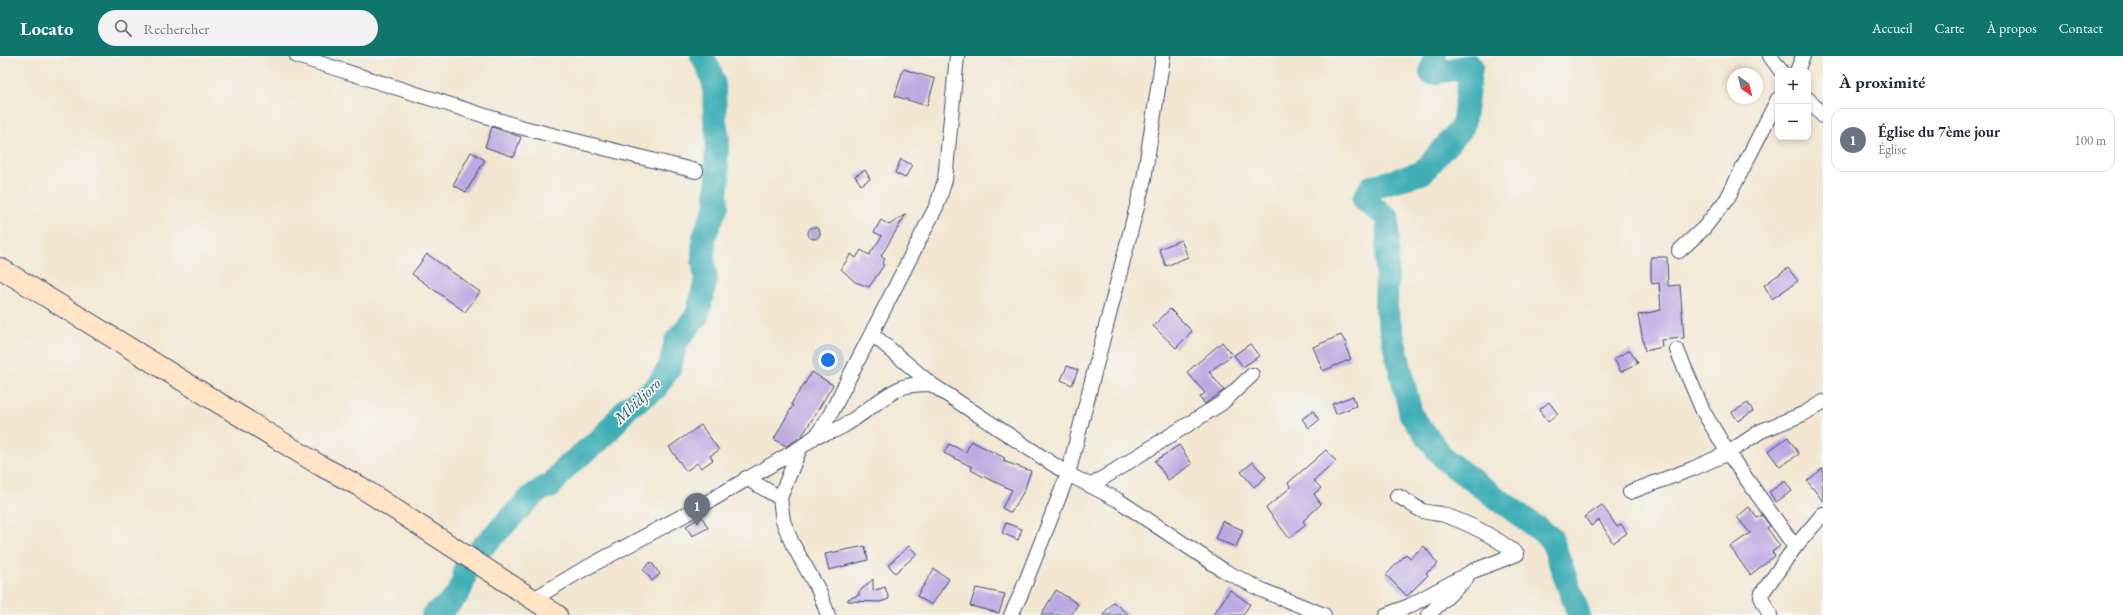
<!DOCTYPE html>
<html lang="fr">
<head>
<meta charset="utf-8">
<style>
  body { margin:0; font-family:"EB Garamond",serif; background:#f2f2f3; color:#1f2937 }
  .controls { position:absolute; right:12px; top:12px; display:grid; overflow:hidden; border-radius:8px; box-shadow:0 2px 6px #0003 }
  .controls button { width:36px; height:36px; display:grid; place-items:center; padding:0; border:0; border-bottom:1px solid #e0e1e3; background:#fff; color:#1f2937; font:20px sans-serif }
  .compass { position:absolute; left:1727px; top:12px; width:36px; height:36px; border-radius:50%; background:#fff; box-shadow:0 2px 6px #0003; rotate:145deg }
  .you { position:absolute; left:828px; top:304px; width:14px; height:14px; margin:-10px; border:3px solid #fff; border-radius:50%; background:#1a73e8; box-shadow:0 0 0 6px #1a73e833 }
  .badge { display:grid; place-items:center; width:26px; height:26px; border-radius:50%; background:#0f766e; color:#fff; font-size:13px; font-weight:700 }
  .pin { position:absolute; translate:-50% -33px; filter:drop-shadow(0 1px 2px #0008) }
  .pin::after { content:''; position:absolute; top:21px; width:14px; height:12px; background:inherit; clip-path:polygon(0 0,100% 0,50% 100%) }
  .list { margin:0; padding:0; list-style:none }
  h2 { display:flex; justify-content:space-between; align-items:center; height:52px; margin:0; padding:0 16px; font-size:17px }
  h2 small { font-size:13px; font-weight:400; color:#747a83 }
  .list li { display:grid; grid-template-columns:26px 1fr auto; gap:12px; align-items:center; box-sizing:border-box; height:64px; margin:0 8px 8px; padding:0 8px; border:1px solid #e0e1e3; border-radius:12px }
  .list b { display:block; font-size:15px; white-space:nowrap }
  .list p { margin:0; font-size:13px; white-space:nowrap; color:#747a83 }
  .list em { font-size:13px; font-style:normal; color:#747a83 }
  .icon { flex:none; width:22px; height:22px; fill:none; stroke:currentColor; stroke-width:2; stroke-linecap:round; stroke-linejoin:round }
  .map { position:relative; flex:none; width:1823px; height:559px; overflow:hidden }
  header { display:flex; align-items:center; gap:24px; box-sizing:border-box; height:56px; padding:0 20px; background:#0f766e; color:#fff }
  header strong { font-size:19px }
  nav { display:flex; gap:22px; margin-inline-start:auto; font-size:14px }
  .search { width:280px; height:36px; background:#f2f2f3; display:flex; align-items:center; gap:10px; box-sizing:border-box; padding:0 14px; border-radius:22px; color:#747a83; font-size:15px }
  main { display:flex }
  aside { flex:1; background:#fff }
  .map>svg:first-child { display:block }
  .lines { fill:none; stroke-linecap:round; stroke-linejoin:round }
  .river { stroke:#3daeb6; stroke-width:24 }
  .building { fill:#bda9e1 }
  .street-casing { stroke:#3b4a6f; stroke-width:16 }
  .secondary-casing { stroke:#3b4a6f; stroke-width:22 }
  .street { stroke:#fff; stroke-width:14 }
  .secondary { stroke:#ffe4c6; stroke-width:20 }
  .labels { text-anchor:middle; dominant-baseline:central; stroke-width:3.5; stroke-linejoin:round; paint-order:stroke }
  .water-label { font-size:16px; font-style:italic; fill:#275b7d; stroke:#f6f6f2 }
</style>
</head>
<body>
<header>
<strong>Locato</strong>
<div class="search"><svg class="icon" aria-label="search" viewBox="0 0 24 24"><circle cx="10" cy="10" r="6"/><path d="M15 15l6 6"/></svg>Rechercher</div>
<nav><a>Accueil</a><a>Carte</a><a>À propos</a><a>Contact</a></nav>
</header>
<main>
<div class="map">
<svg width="1823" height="559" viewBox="0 0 1823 559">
  <rect width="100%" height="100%" fill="#f6f6f2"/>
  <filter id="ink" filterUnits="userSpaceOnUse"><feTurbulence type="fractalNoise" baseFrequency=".025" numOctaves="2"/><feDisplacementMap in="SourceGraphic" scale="8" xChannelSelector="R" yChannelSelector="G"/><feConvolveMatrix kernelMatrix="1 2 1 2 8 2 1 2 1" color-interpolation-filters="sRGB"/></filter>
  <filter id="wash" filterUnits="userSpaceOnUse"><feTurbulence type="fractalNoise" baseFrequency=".012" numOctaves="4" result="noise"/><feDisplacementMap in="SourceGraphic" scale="16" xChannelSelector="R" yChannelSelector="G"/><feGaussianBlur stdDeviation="0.9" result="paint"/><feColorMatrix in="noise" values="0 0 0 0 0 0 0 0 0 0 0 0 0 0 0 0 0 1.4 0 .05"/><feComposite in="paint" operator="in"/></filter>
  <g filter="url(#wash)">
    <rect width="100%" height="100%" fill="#f2e6d0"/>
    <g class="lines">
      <!-- river -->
      <path class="river" d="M1435 0 1431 17 1471 10 1463 70 1422 117 1371 131 1364 144 1388 162 1386 252 1411 359 1445 404 1551 482 1579 559
        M433 559C446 550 459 542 463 526 466 519 463 516 467 507L532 440 545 431H550L565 412 603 381 628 351 655 333 670 311 676 285 697 260 706 224 703 203 704 181 717 149 716 138 718 122 716 103 718 83 715 65 714 29 710 15 702 0"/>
    </g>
    <g id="blocks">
      <!-- building -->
      <path class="building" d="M903 13 935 23 927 50 895 40Z
        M492 71 521 81 514 101 485 91Z
        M471 96 485 104 466 136 453 129Z
        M901 103 912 109 905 122 895 117Z
        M865 114 870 123 861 129 855 120Z
        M906 158 881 200 885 203 882 208 884 209 869 231 855 226 841 213 851 198 856 202 861 194 869 199 882 180 874 176 881 164 889 169Z
        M808 177a6 6 0 1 1 12 0a6 6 0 1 1-12 0Z
        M1181 184 1188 201 1166 210 1159 193Z
        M427 198 480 236 465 256 412 218Z
        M1651 201H1667L1668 230 1680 229 1684 282 1661 284 1662 291 1645 295 1638 259 1661 254 1659 227 1652 228 1651 223Z
        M1788 212 1798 225 1772 243 1764 229Z
        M1170 253 1192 275 1176 292 1153 270Z
        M1341 279 1347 289 1345 290 1351 303 1323 315 1313 291Z
        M1222 286 1232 299 1209 316 1224 334 1205 348 1200 341 1205 337 1187 316Z
        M1250 288 1259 300 1243 311 1234 299Z
        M1630 294 1638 307 1621 316 1614 303Z
        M1067 310 1078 314 1072 329 1061 324Z
        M812 316 833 329 802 380 786 390 774 383 793 349 791 348Z
        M1353 340 1356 350 1336 358 1332 348Z
        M1549 346 1558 358 1548 366 1539 354Z
        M1748 347 1753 355 1738 365 1732 356Z
        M1313 355 1319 364 1309 372 1302 363Z
        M701 369 719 394 710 400 713 404 701 412 697 407 686 415 669 391Z
        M1788 381 1799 398 1780 411 1768 395Z
        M971 385 1005 402 1003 405 1031 415 1024 435 1011 457 1002 452 1012 434 982 420 971 414 972 411 944 397 949 388 966 396Z
        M1179 389 1192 408 1168 424 1155 405Z
        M1326 394 1336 405 1314 425 1321 432 1314 438 1321 448 1303 465 1306 469 1289 482 1266 452 1291 431 1288 427Z
        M1253 406 1266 421 1254 431 1241 416Z
        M1823 412V445L1807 425Z
        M1785 425 1792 435 1776 446 1769 436Z
        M1602 449 1617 471 1621 468 1627 477 1613 487 1599 464 1591 470 1585 461Z
        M1749 451 1757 462 1762 459 1770 470 1767 472 1780 490 1772 496 1775 500 1750 519 1730 491 1750 477 1737 461Z
        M702 461 708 472 692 480 686 470Z
        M1222 465 1243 474 1236 491 1215 483Z
        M1006 467 1022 473 1018 484 1002 477Z
        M865 490 868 504 829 514 825 498Z
        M909 490 917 498 895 517 888 509Z
        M1424 490 1438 508 1426 517 1428 519 1407 540 1386 519 1406 498 1410 502Z
        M651 506 660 518 652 525 643 513Z
        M934 513 949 523 932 549 917 540Z
        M873 523V535L885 531 889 543 880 546 848 545V543L859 539V536Z
        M976 532 1005 538 999 557 970 550Z
        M1056 534 1078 548 1071 559H1041Z
        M1230 534 1250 548 1243 559H1213Z
        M1113 546 1129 559H1103Z"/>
    </g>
  </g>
  <g filter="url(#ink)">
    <use href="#blocks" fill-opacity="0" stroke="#3b4a6f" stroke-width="1"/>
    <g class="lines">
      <defs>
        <path id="street" d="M297 0 520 71 696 115
          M1770 0 1781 15
          M1797 15 1803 0
          M1808 43 1823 60
          M1679 195 1704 172 1727 143 1778 43
          M872 278 931 328 1068 418 1118 444 1223 514 1264 535 1324 559
          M1677 294 1703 355 1728 397 1795 491
          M817 379C847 377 875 342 903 331 912 328 922 328 931 328
          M800 392 780 442 783 465 792 487 819 535 828 559
          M746 422 780 442
          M1092 429 1222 347 1252 319
          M1630 436 1692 413 1728 397 1761 375 1803 358 1823 346
          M1397 440C1405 443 1419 454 1423 455 1429 457 1435 457 1441 458 1469 467 1494 480 1517 498
          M532 544 577 517 701 450 800 392 817 379 831 357 937 149 945 124 957 0
          M1011 559 1021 538 1068 418 1144 123 1163 0
          M1386 559 1409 550 1473 515 1517 498
          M1428 559 1466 523
          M1770 559 1761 541 1762 537 1795 491 1823 458"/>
        <path id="secondary" d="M0 212 321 410 359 430 557 559"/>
      </defs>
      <!-- street casing -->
      <use href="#street" class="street-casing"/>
      <!-- secondary casing -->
      <use href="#secondary" class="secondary-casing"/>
      <!-- street -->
      <use href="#street" class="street"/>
      <!-- secondary -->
      <use href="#secondary" class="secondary"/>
    </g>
  </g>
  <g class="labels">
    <!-- water labels -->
    <g class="water-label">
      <text transform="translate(637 345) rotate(-44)">Mbidjoro</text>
    </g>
  </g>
</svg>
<div class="controls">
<button>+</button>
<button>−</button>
</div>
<svg class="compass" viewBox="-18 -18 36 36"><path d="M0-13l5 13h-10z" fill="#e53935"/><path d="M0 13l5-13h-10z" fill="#747a83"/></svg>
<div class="you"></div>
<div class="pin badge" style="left:697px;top:470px;background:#6b7280">1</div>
</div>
<aside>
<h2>À proximité<small></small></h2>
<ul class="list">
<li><span class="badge" style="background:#6b7280">1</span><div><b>Église du 7ème jour</b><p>Église</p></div><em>100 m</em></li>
</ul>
</aside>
</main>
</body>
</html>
